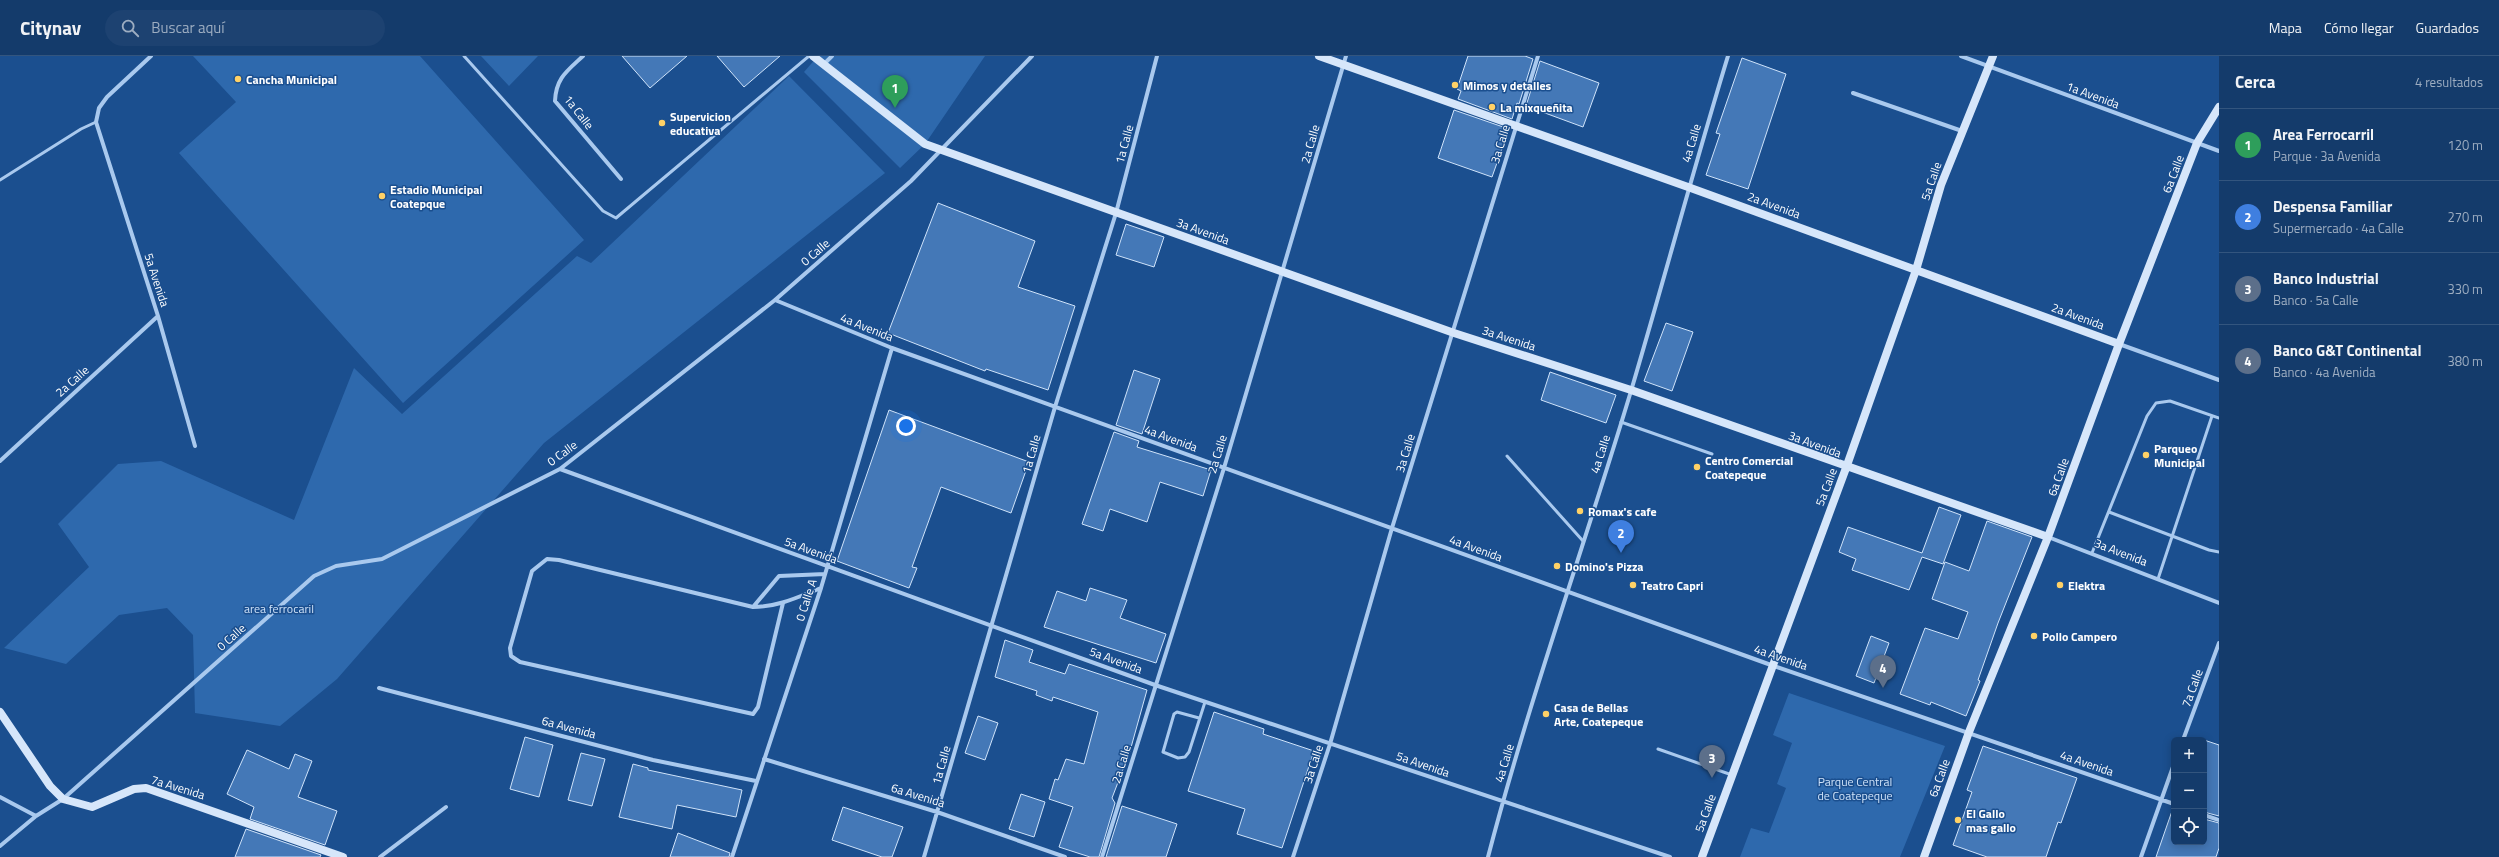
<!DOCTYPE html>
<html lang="es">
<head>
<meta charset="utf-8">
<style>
  body { margin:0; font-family:"Titillium Web",sans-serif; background:#1d4271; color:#f1f3f6 }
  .controls { position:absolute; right:12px; bottom:12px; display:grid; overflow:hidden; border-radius:6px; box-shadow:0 2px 10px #0003 }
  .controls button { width:36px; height:36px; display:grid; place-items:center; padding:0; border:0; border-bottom:1px solid #33557e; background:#143b6b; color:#f1f3f6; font:20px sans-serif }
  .you { position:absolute; left:906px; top:370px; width:14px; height:14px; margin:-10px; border:3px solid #fff; border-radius:50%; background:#1a73e8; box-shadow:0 0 0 6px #1a73e833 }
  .badge { display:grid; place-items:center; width:26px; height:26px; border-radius:50%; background:#ffd166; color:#fff; font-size:13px; font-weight:700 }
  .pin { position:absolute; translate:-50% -33px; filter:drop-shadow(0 1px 2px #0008) }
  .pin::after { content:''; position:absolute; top:21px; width:14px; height:12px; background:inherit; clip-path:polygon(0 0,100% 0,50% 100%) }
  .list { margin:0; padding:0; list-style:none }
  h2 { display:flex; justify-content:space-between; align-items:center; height:52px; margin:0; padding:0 16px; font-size:17px }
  h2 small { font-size:13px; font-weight:400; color:#9dadc1 }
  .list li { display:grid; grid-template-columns:26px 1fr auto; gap:12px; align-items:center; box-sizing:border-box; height:72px; padding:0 16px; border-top:1px solid #33557e }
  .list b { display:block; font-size:15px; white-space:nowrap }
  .list p { margin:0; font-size:13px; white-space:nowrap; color:#9dadc1 }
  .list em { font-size:13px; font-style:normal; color:#9dadc1 }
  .icon { flex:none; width:22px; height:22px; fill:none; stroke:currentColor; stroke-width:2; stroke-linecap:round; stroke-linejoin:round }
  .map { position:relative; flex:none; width:2219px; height:801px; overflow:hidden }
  header { display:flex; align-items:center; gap:24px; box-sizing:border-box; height:56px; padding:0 20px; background:#143b6b; border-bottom:1px solid #33557e }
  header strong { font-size:19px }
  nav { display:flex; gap:22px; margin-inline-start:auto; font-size:14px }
  .search { width:280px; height:36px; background:#1d4271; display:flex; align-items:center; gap:10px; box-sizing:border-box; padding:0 14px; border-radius:22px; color:#9dadc1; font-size:15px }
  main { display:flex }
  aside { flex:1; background:#143b6b }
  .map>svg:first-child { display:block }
  .green { fill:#2e69ad }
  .building { fill:#4478b7; stroke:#cfe3fa }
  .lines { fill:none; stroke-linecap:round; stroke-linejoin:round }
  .lane { stroke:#a9c9ee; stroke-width:3 }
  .street { stroke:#a9c9ee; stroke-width:4 }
  .secondary { stroke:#d6e6fa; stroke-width:8 }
  .poi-dot { fill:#ffd166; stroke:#1b4f8f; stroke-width:1.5 }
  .labels { text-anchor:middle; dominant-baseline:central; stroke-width:3; stroke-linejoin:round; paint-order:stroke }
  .poi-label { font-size:12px; font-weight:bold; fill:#fff; stroke:#1b4f8f; text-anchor:start }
  .street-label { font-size:12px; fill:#fff; stroke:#1b4f8f }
  .park-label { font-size:12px; fill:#cfe3fa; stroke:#1b4f8f }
</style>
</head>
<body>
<header>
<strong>Citynav</strong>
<div class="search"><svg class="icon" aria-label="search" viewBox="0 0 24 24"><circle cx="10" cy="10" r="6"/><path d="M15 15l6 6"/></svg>Buscar aquí</div>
<nav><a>Mapa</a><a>Cómo llegar</a><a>Guardados</a></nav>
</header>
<main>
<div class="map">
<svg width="2219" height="801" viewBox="0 0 2219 801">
  <rect width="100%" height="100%" fill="#1b4f8f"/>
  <!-- green -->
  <path class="green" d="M193 0H420L584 184 403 347 179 97 236 46Z
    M481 0H538L509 30Z
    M818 0H985L925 88 900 112 804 16Z
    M789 20 885 117 544 387 337 623 280 670 195 657 193 579 167 552 119 559 66 608 4 592 89 511 58 468 118 408 161 405 294 464 354 312 402 358 577 200 591 207Z
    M1789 637 1945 690 1900 801H1740L1751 772 1769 777 1786 732 1777 728 1792 687 1773 679Z"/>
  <!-- building -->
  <path class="building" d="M622 0H687L650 32Z
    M717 0H780L744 31Z
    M1468 0H1525L1533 3 1519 48 1517 47 1512 63 1458 43 1461 35 1457 33Z
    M1742 2 1786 18 1748 133 1706 119 1720 78 1716 77Z
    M1540 5 1599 27 1583 71 1526 50Z
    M1454 54 1509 73 1492 121 1438 102Z
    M938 147 1035 185 1018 231 1075 250 1048 334 986 313 985 315 888 277Z
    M1126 168 1164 181 1154 211 1116 199Z
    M1666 267 1693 276 1672 335 1644 325Z
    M1134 314 1160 323 1142 378 1116 369Z
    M1550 316 1616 339 1606 367 1541 344Z
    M889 354 1029 406 1011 457 941 431 912 511 917 512 909 532 837 505Z
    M1114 376 1139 385 1137 391 1211 414 1203 440 1160 426 1147 466 1110 453 1103 475 1082 468Z
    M1939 451 1961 459 1943 508 1922 501 1909 534 1852 514 1856 503 1839 496 1848 471 1922 497Z
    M1987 465 2032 481 1998 567 1978 624 1980 625 1966 660 1931 646 1930 649 1900 638 1925 572 1958 583 1968 556 1932 543 1945 506 1969 515Z
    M1090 532 1127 544 1120 562 1166 578 1156 607 1044 571 1057 535 1086 545Z
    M1871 580 1889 587 1874 627 1856 620Z
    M1005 584 1033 594 1029 606 1065 618 1069 608 1147 634 1130 695 1112 742 1115 747 1099 801H1090L1059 791 1073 751 1049 743 1055 723 1058 724 1066 703 1084 708 1098 656 1053 641 1052 645 1036 639 1037 635 995 621Z
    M1214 656 1264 673 1263 678 1314 695 1282 792 1237 778 1245 753 1188 735Z
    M978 660 998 667 985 704 965 697Z
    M525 681 553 689 539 741 510 733Z
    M2204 684 2219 689V760L2204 756Z
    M1983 690 2077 722 2061 767 2058 766 2046 801H1987L1953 789 1972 736 1967 734Z
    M247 694 289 713 295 698 312 705 298 741 337 755 325 789 250 763 254 751 227 738Z
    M581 697 605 703 592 750 568 744Z
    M633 708 648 712V714L742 734 736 761 677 749 672 773 619 761Z
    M1021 738 1045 746 1034 781 1009 773Z
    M1122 750 1177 768 1166 801H1106Z
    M843 751 903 771 892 801H882L832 784Z
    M2172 755 2174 786H2204V763L2219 767V792L2216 801H2156Z
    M246 773 321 799 320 801H235Z
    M678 777 730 797 729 801H670Z"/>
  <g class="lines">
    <!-- lane -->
    <path class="lane" d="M464 0 603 155 616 162 809 0
      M0 124 81 73 96 66
      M1621 366 1712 398
      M1507 400 1583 485
      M2109 456 2209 494 2219 496
      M2092 497 2147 360 2156 347 2170 345 2219 362
      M2158 523 2212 360
      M1199 662 1177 656 1174 658 1163 696 1178 702 1185 701 1189 696 1205 646
      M1658 693 1732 719"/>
    <!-- street -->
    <path class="street" d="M151 0 107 41 99 52 96 66 158 260 195 390
      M583 0C567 15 556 22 555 45L621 123
      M1961 0 2219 95
      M824 8 832 0
      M1853 37 1962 75
      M775 244 892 292 1771 609 2174 748
      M2119 288 2219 324
      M0 405 158 260
      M560 413 1155 629 1670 801
      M2048 481 2219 547
      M783 547 758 651 753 658 520 606 511 600 510 592 532 515 547 503 559 504 753 551C778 551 798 541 821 532
      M753 551 779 520 825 518
      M379 632 653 704 756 725
      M2183 684 2219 587
      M764 703 937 756 1065 801
      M0 741 36 760
      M2204 759 2219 764
      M0 790 36 760 63 743 314 520 336 510 382 503 560 413 775 244 911 125 1032 0
      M380 801 446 751
      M732 801 821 532 892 292
      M924 801 1055 351 1116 157 1157 0
      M1102 801 1224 412 1346 0
      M1293 801 1330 688 1392 472 1538 0
      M1488 801C1529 644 1584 491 1631 335 1664 224 1694 111 1728 0
      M2141 801 2174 708"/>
    <!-- secondary -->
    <path class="secondary" d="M813 0 925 88 1454 277 1631 334 2048 481
      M1319 0 1688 131 2119 288
      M0 656 50 730 63 743 92 751 134 733 146 732 343 801
      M1702 801 1846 412 1916 214 1941 129 1993 0
      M1924 801 1969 676 2048 481 2119 288 2197 87 2219 51"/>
  </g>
  <!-- markers -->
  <g class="poi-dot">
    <circle cx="238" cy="23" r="4"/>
    <circle cx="1455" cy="29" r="4"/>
    <circle cx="1492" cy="51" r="4"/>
    <circle cx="662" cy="67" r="4"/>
    <circle cx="382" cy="140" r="4"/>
    <circle cx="2146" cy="399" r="4"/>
    <circle cx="1697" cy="411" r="4"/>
    <circle cx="1580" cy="455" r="4"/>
    <circle cx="1557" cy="510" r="4"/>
    <circle cx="1633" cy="529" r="4"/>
    <circle cx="2060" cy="529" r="4"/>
    <circle cx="2034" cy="580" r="4"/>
    <circle cx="1546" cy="658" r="4"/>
    <circle cx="1958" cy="764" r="4"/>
  </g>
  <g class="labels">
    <!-- poi labels -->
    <g class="poi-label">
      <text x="246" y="23">Cancha Municipal</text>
      <text x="1463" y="29">Mimos y detalles</text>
      <text x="1500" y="51">La mixqueñita</text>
      <text x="670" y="60">Supervicion<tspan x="670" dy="14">educativa</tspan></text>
      <text x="390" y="133">Estadio Municipal<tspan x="390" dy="14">Coatepque</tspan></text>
      <text x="2154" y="392">Parqueo<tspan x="2154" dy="14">Municipal</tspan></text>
      <text x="1705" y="404">Centro Comercial<tspan x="1705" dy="14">Coatepeque</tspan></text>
      <text x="1588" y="455">Romax's cafe</text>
      <text x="1565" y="510">Domino's Pizza</text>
      <text x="1641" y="529">Teatro Capri</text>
      <text x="2068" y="529">Elektra</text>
      <text x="2042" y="580">Pollo Campero</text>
      <text x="1554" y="651">Casa de Bellas<tspan x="1554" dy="14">Arte, Coatepeque</tspan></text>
      <text x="1966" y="757">El Gallo<tspan x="1966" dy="14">mas gallo</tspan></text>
    </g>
    <!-- street labels -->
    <g class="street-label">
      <text transform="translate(2093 39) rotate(20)">1a Avenida</text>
      <text transform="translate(579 56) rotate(52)">1a Calle</text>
      <text transform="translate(1691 87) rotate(-73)">4a Calle</text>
      <text transform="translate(1124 88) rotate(-75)">1a Calle</text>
      <text transform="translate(1310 88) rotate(-74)">2a Calle</text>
      <text transform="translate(1500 88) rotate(-73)">3a Calle</text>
      <text transform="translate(2173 118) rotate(-69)">6a Calle</text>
      <text transform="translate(1931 125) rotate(-71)">5a Calle</text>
      <text transform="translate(1774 149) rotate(20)">2a Avenida</text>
      <text transform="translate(1203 175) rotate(20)">3a Avenida</text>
      <text transform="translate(815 196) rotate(-41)">0 Calle</text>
      <text transform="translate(157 224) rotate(72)">5a Avenida</text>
      <text transform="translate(2078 260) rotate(20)">2a Avenida</text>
      <text transform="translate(867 271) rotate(22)">4a Avenida</text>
      <text transform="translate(1509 282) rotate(18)">3a Avenida</text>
      <text transform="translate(72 325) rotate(-42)">2a Calle</text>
      <text transform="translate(1171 382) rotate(20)">4a Avenida</text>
      <text transform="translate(1815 388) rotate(20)">3a Avenida</text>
      <text transform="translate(562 397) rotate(-36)">0 Calle</text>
      <text transform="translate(1405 397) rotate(-73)">3a Calle</text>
      <text transform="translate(1031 398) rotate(-74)">1a Calle</text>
      <text transform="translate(1217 398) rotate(-73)">2a Calle</text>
      <text transform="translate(1600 398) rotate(-72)">4a Calle</text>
      <text transform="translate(2058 421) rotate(-70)">6a Calle</text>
      <text transform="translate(1826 431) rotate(-69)">5a Calle</text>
      <text transform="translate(1476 492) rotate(20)">4a Avenida</text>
      <text transform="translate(811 494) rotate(20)">5a Avenida</text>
      <text transform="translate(2121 496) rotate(21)">3a Avenida</text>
      <text transform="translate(806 544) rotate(-72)">0 Calle A</text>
      <text transform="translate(231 581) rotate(-42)">0 Calle</text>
      <text transform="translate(1781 601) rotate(19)">4a Avenida</text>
      <text transform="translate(1116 604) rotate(20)">5a Avenida</text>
      <text transform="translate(2192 632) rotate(-70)">7a Calle</text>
      <text transform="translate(569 671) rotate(15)">6a Avenida</text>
      <text transform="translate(1504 707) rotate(-73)">4a Calle</text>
      <text transform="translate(2087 707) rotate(19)">4a Avenida</text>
      <text transform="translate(1121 708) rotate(-73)">2a Calle</text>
      <text transform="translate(1313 708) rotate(-72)">3a Calle</text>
      <text transform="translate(1423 708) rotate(19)">5a Avenida</text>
      <text transform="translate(941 709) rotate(-74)">1a Calle</text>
      <text transform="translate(1939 722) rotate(-70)">6a Calle</text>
      <text transform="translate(178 731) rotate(17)">7a Avenida</text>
      <text transform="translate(918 739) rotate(17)">6a Avenida</text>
      <text transform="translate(1705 757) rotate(-70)">5a Calle</text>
    </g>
    <!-- park labels -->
    <g class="park-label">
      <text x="279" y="552">area ferrocaril</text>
      <text x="1855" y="725">Parque Central<tspan x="1855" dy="14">de Coatepeque</tspan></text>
    </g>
  </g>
</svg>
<div class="controls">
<button>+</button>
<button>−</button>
<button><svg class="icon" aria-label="locate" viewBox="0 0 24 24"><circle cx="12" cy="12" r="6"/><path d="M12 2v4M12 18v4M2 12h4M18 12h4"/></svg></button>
</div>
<div class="you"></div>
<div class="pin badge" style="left:895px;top:52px;background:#2e9e5b">1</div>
<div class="pin badge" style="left:1621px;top:497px;background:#3f7fe0">2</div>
<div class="pin badge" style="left:1712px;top:722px;background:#5c6f8a">3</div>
<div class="pin badge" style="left:1883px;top:632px;background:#5c6f8a">4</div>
</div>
<aside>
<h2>Cerca<small>4 resultados</small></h2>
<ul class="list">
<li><span class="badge" style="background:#2e9e5b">1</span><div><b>Area Ferrocarril</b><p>Parque · 3a Avenida</p></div><em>120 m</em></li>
<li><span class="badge" style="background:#3f7fe0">2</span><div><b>Despensa Familiar</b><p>Supermercado · 4a Calle</p></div><em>270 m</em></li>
<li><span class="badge" style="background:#5c6f8a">3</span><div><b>Banco Industrial</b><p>Banco · 5a Calle</p></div><em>330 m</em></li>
<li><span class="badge" style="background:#5c6f8a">4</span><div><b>Banco G&amp;T Continental</b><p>Banco · 4a Avenida</p></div><em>380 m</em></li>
</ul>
</aside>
</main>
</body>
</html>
